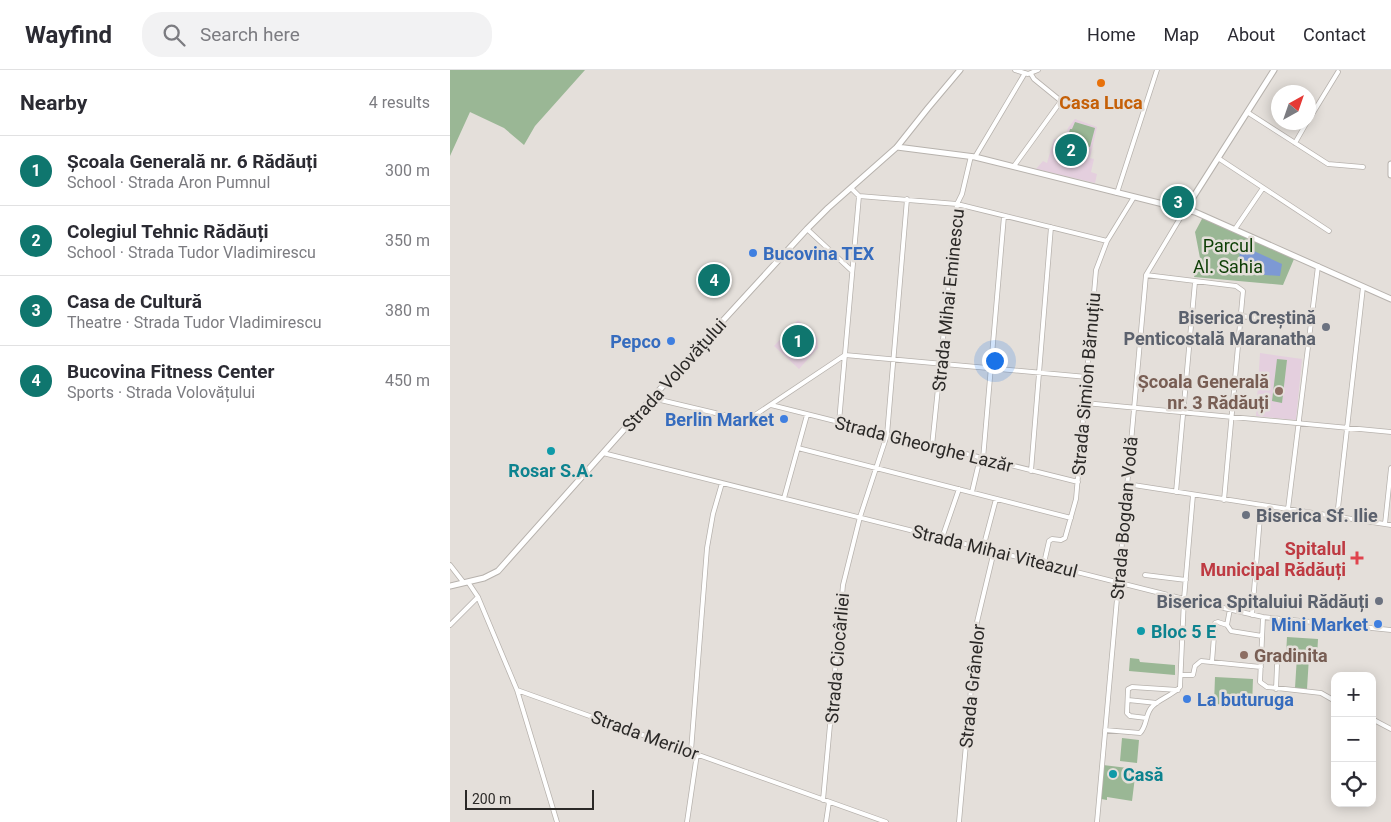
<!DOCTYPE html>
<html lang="en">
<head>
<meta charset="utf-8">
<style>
  body { margin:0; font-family:Roboto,sans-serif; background:#f2f2f3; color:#2b2b33 }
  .controls { position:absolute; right:15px; bottom:15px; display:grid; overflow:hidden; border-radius:10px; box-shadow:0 2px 12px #0003 }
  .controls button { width:45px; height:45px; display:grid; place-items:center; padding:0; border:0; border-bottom:1px solid #e1e1e2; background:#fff; color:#2b2b33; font:25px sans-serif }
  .compass { position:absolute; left:821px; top:15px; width:45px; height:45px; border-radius:50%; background:#fff; box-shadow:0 2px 12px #0003; rotate:40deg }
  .scale { position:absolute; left:15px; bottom:12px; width:129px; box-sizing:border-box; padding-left:5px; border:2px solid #2b2927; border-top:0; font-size:14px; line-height:18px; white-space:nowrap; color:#2b2927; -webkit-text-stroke:4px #e4dfda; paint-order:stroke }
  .you { position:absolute; left:544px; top:290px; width:18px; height:18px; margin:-12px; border:4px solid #fff; border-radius:50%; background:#1a73e8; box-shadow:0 0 0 8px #1a73e833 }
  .badge { display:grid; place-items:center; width:32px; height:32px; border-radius:50%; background:#0f766e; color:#fff; font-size:16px; font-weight:700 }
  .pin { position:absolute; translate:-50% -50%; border:2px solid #fff; box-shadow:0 1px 5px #0006 }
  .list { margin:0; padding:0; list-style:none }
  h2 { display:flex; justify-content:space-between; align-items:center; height:65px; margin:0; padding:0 20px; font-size:21px }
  h2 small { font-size:16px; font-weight:400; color:#7c7c81 }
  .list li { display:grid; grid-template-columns:32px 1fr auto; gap:15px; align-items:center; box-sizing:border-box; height:70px; padding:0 20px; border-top:1px solid #e1e1e2 }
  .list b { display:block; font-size:19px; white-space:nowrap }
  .list p { margin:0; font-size:16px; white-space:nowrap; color:#7c7c81 }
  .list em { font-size:16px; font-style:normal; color:#7c7c81 }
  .icon { flex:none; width:28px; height:28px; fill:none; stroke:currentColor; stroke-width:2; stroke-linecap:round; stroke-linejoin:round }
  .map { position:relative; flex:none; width:941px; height:752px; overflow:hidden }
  header { display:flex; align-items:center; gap:30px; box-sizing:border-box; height:70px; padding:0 25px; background:#fff; border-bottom:1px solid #e1e1e2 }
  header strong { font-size:24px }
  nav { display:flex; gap:28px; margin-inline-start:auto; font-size:18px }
  .search { width:350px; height:45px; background:#f2f2f3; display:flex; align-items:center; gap:12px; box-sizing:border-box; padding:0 18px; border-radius:20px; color:#7c7c81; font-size:19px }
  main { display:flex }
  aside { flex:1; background:#fff }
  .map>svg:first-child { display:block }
  .education { fill:#e4cfde }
  .green { fill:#9ab795 }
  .water { fill:#7d99d4 }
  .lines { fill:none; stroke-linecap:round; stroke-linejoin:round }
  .street-casing { stroke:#b7b2ad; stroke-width:5.5 }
  .secondary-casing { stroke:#b7b2ad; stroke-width:7 }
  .street { stroke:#fff; stroke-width:4 }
  .secondary { stroke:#fff; stroke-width:5 }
  .food-dot { fill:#e8710a; stroke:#e4dfda; stroke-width:2 }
  .shop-dot { fill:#3f7fe0; stroke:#e4dfda; stroke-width:2 }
  .worship-dot { fill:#6b7280; stroke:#e4dfda; stroke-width:2 }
  .education-dot { fill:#8d6e63; stroke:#e4dfda; stroke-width:2 }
  .culture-dot { fill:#0f9aa8; stroke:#e4dfda; stroke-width:2 }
  .health-dot { fill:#e0444e; stroke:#e4dfda; stroke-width:2 }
  .labels { text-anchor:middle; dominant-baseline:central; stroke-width:5; stroke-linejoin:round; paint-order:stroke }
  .food-label { font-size:18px; font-weight:bold; fill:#c56008; stroke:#e4dfda }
  .park-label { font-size:18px; fill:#0d3e05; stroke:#e4dfda }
  .shop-label { font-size:18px; font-weight:bold; fill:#366cbe; stroke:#e4dfda; text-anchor:end }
  .street-label { font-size:18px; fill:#2b2927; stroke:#e4dfda }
  .worship-label { font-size:18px; font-weight:bold; fill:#5b616d; stroke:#e4dfda; text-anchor:end }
  .education-label { font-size:18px; font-weight:bold; fill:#785e54; stroke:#e4dfda; text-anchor:end }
  .culture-label { font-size:18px; font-weight:bold; fill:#0d838f; stroke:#e4dfda; text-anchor:start }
  .health-label { font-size:18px; font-weight:bold; fill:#be3a42; stroke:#e4dfda; text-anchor:end }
</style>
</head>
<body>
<header>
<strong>Wayfind</strong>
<div class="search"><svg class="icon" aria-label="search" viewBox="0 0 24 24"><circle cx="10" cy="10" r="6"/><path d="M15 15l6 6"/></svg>Search here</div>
<nav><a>Home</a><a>Map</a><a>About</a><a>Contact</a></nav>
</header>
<main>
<aside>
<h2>Nearby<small>4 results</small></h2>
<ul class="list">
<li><span class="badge">1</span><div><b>Școala Generală nr. 6 Rădăuți</b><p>School · Strada Aron Pumnul</p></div><em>300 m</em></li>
<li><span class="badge">2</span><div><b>Colegiul Tehnic Rădăuți</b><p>School · Strada Tudor Vladimirescu</p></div><em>350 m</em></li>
<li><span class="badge">3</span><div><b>Casa de Cultură</b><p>Theatre · Strada Tudor Vladimirescu</p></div><em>380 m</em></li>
<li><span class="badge">4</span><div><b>Bucovina Fitness Center</b><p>Sports · Strada Volovățului</p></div><em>450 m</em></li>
</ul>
</aside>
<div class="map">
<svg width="941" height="752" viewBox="0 0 941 752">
  <rect width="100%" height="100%" fill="#e4dfda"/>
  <!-- education -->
  <path class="education" d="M625 49 647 57 640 88 644 89 641 102 647 104 645 113 586 99 593 91 597 93 604 69 614 71 618 58Z
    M348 250 367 267 368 278 349 299 324 276Z
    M810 283 852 289 846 350 806 346Z"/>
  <!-- green -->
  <path class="green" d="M0 0H135L85 56 74 75 54 58 20 42 0 86Z
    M625 52 645 58 640 77 617 70 620 59H622Z
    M753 147 844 189 833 215 744 207 750 188 745 162Z
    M827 289 837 290 832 333 822 331Z
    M837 567 868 569 867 587H859L857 619 845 618 847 586 836 585Z
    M680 588 689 589 690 592 725 595V605L679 601Z
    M765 607 803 609 802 636 764 634Z
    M672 668 689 670 687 693 670 691Z
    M653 695 686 699 682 731 657 727V730L651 729Z"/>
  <!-- water -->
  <path class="water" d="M791 175 832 194 830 206 787 203Z"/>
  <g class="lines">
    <defs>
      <path id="street" d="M565 0 578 4 588 0
        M797 42 878 94 913 97
        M858 51 888 2
        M845 73 857 52
        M525 87 575 3
        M768 88 879 161
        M564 96 611 31 584 9 581 4
        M401 118 409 126 507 134 657 171
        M667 123 707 0
        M357 159 402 201
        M785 159 813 118
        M696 205 786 216 793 221 774 430
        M790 246 861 253
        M202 328 282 347H302L395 285 637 307
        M635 333 941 362
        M321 335 628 412
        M389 352 409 126
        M482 376 507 134 512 124 521 86
        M348 378 621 448
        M153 383 734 529 813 547 941 560
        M533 389 554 146
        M581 401 601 157
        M677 414 941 455
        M522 422 530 388
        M726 422 745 212
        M334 428 357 345
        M838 439 868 196
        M887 447 913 217
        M935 454 941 398
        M492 468 509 419
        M533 478 546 429
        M594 493 599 471 602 469 611 470 615 468 626 429 646 200 657 171 684 127
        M0 495 14 513
        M695 505 736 510
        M18 512 28 527 67 620 107 752
        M802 545 811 435
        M813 547 810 612 817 617 871 623 885 631
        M0 555 28 527
        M777 555 781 561 812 566
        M762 592 765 553 768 552 777 555 780 539
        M731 605H743L745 596 751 591 811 597
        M826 619 827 595
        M67 620 436 752
        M678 630 707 633
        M696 648 680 646 677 643 678 619 682 617 728 620
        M922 649 941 659
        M655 660 690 663C697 656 695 646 701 638 708 629 722 626 730 617L734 529 743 425
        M241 681 257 478 263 444 272 413
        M373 730 393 515 410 447 437 365 457 129
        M237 752 247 684
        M376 752 379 732
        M509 752 527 552 544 481
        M647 752 696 205 735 140"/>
      <path id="secondary" d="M447 77 525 87 745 142 941 229
        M941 94V105
        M735 140 824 0
        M0 516 34 508 48 501 202 328 357 159 378 138 447 77 478 38 510 0"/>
    </defs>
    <!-- street casing -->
    <use href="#street" class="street-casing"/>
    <!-- secondary casing -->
    <use href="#secondary" class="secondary-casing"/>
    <!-- street -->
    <use href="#street" class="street"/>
    <!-- secondary -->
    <use href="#secondary" class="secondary"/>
  </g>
  <!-- markers -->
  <circle class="food-dot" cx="651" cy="13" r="5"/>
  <g class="shop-dot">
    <circle cx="303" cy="183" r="5"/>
    <circle cx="221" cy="271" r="5"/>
    <circle cx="334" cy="349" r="5"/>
    <circle cx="928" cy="554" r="5"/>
    <circle cx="737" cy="629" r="5"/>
  </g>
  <g class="worship-dot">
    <circle cx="876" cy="257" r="5"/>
    <circle cx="796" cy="445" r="5"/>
    <circle cx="929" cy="531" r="5"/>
  </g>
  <g class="education-dot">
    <circle cx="829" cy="321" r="5"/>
    <circle cx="794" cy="585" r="5"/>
  </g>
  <g class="culture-dot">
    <circle cx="101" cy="381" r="5"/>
    <circle cx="691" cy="561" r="5"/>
    <circle cx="663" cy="704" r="5"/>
  </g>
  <path class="health-dot" d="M904.5 480.5h5v5h5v5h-5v5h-5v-5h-5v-5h5z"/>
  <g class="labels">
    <!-- food labels -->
    <g class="food-label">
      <text x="651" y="32">Casa Luca</text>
    </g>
    <!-- park labels -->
    <g class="park-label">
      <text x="778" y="175">Parcul<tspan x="778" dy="21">Al. Sahia</tspan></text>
    </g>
    <!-- shop labels -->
    <g class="shop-label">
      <text x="313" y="183" text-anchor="start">Bucovina TEX</text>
      <text x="211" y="271">Pepco</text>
      <text x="324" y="349">Berlin Market</text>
      <text x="918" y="554">Mini Market</text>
      <text x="747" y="629" text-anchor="start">La buturuga</text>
    </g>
    <!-- street labels -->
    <g class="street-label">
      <text transform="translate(498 230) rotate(-84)">Strada Mihai Eminescu</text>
      <text transform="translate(224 305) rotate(-48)">Strada Volovățului</text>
      <text transform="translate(636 314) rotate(-85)">Strada Simion Bărnuțiu</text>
      <text transform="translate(474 374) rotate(14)">Strada Gheorghe Lazăr</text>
      <text transform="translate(674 448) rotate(-85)">Strada Bogdan Vodă</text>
      <text transform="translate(545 481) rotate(14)">Strada Mihai Viteazul</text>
      <text transform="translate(387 588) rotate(-85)">Strada Ciocârliei</text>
      <text transform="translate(522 616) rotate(-84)">Strada Grânelor</text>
      <text transform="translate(195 665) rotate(20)">Strada Merilor</text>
    </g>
    <!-- worship labels -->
    <g class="worship-label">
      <text x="866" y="247">Biserica Creștină<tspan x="866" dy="21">Penticostală Maranatha</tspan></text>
      <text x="806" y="445" text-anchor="start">Biserica Sf. Ilie</text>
      <text x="919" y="531">Biserica Spitaluiui Rădăuți</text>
    </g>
    <!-- education labels -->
    <g class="education-label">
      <text x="819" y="311">Școala Generală<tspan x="819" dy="21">nr. 3 Rădăuți</tspan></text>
      <text x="804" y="585" text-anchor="start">Gradinita</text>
    </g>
    <!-- culture labels -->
    <g class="culture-label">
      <text x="101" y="400" text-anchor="middle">Rosar S.A.</text>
      <text x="701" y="561">Bloc 5 E</text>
      <text x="673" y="704">Casă</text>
    </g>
    <!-- health labels -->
    <g class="health-label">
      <text x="896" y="478">Spitalul<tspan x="896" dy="21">Municipal Rădăuți</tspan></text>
    </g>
  </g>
</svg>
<div class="controls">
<button>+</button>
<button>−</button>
<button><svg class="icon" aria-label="locate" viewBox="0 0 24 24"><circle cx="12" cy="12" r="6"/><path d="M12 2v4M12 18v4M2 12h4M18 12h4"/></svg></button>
</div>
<svg class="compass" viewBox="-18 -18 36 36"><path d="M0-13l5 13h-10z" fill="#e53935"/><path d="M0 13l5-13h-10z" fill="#7c7c81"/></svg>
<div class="scale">200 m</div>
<div class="you"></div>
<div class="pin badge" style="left:348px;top:271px">1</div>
<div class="pin badge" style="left:621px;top:80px">2</div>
<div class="pin badge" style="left:728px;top:132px">3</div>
<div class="pin badge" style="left:264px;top:210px">4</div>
</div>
</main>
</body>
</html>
